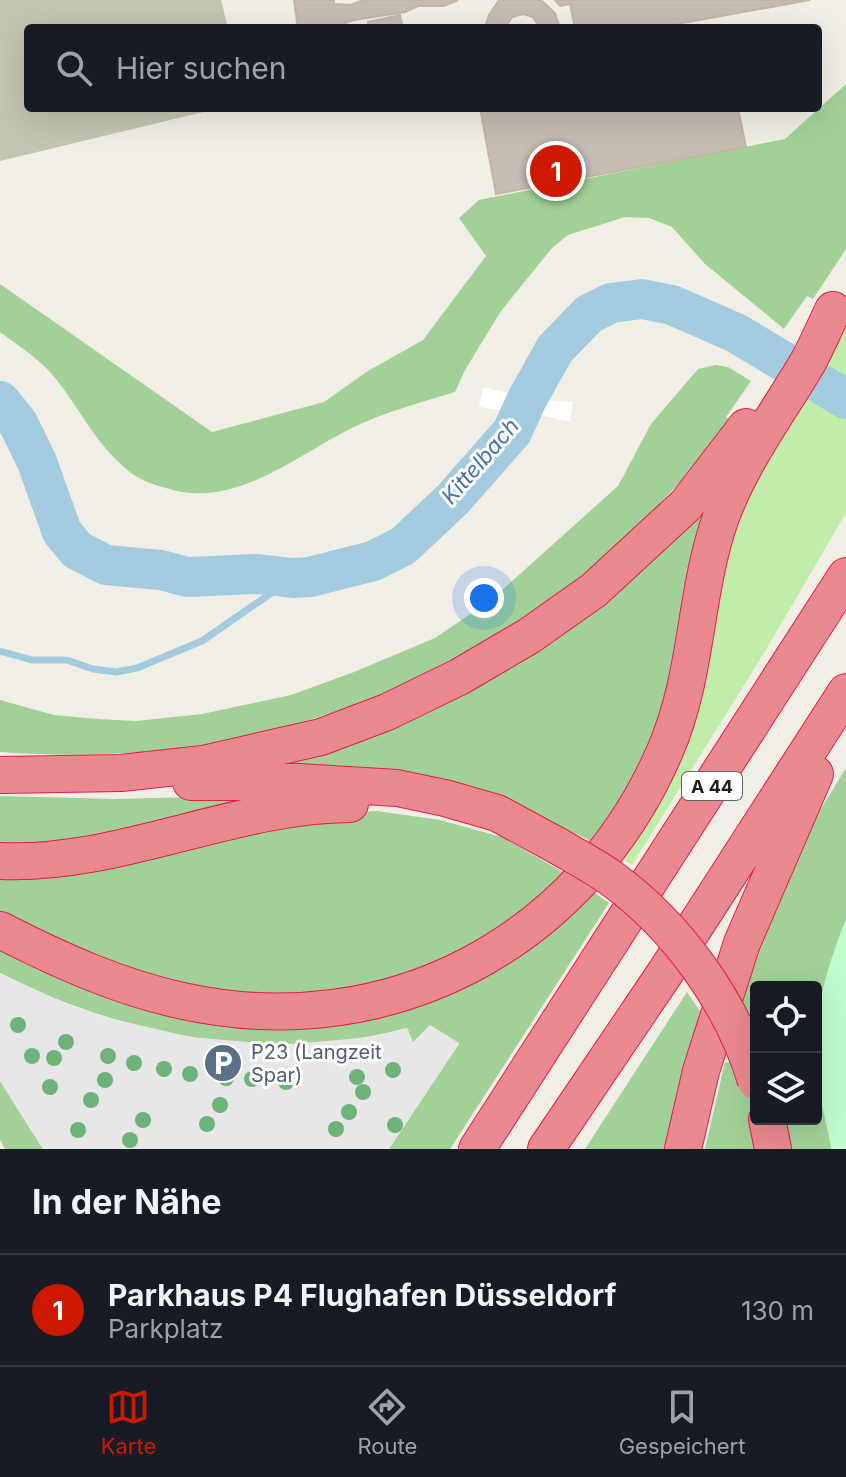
<!DOCTYPE html>
<html lang="de">
<head>
<meta charset="utf-8">
<style>
  body { margin:0; font-family:Inter,sans-serif; background:#242831; color:#f1f3f6 }
  .controls { position:absolute; right:24px; bottom:24px; display:grid; overflow:hidden; border-radius:8px; box-shadow:0 8px 32px #0002 }
  .controls button { width:72px; height:72px; display:grid; place-items:center; padding:0; border:0; border-bottom:2px solid #363941; background:#171b24; color:#f1f3f6; font:40px sans-serif }
  .you { position:absolute; left:484px; top:598px; width:28px; height:28px; margin:-20px; border:6px solid #fff; border-radius:50%; background:#1a73e8; box-shadow:0 0 0 12px #1a73e833 }
  .badge { display:grid; place-items:center; width:52px; height:52px; border-radius:50%; background:#ce1900; color:#fff; font-size:26px; font-weight:700 }
  .pin { position:absolute; translate:-50% -50%; border:4px solid #fff; box-shadow:0 2px 8px #0006 }
  .list { margin:0; padding:0; list-style:none }
  h2 { display:flex; justify-content:space-between; align-items:center; height:104px; margin:0; padding:0 32px; font-size:34px }
  h2 small { font-size:26px; font-weight:400; color:#9ea1a6 }
  .list li { display:grid; grid-template-columns:52px 1fr auto; gap:24px; align-items:center; box-sizing:border-box; height:112px; padding:0 32px; border-top:2px solid #363941 }
  .list b { display:block; font-size:30px; white-space:nowrap }
  .list p { margin:0; font-size:26px; white-space:nowrap; color:#9ea1a6 }
  .list em { font-size:26px; font-style:normal; color:#9ea1a6 }
  .icon { flex:none; width:44px; height:44px; fill:none; stroke:currentColor; stroke-width:2; stroke-linecap:round; stroke-linejoin:round }
  .map { position:relative; flex:none; width:846px; height:1149px; overflow:hidden }
  .search { position:absolute; background:#171b24; box-shadow:0 8px 32px #0002; left:24px; right:24px; top:24px; height:88px; display:flex; align-items:center; gap:20px; box-sizing:border-box; padding:0 28px; border-radius:8px; color:#9ea1a6; font-size:30px }
  .sheet { height:216px; background:#171b24 }
  nav { display:flex; justify-content:space-around; align-items:center; box-sizing:border-box; height:112px; border-top:2px solid #363941; background:#171b24; font-size:22px; color:#9ea1a6 }
  nav a { display:grid; justify-items:center; gap:4px }
  nav .on { color:#ce1900 }
  .map>svg:first-child { display:block }
  .construction { fill:#c3c5b0 }
  .grass { fill:#c2eca9 }
  .forest { fill:#a2d198 }
  .park { fill:#c0fccc }
  .parking { fill:#e7e7e7 }
  .pier { fill:#fff }
  .lines { fill:none; stroke-linecap:round; stroke-linejoin:round }
  .stream { stroke:#a3cbe0; stroke-width:7 }
  .river { stroke:#a3cbe0; stroke-width:40 }
  .building { fill:#c5bdb4; stroke:#c3b6a6; stroke-width:2 }
  .highway-casing { stroke:#e21e49; stroke-width:38 }
  .highway { stroke:#eb8990; stroke-width:36 }
  .highway-bridge-casing { stroke:#e21e49; stroke-width:38; stroke-linecap:butt }
  .highway-bridge { stroke:#eb8990; stroke-width:36 }
  .tree { fill:#70b379 }
  .labels { text-anchor:middle; dominant-baseline:central; stroke-width:6; stroke-linejoin:round; paint-order:stroke }
  .shield { fill:#fff; stroke:#626262; stroke-width:2 }
  .shield-label { font-size:18px; font-weight:bold; fill:#1f1f1f }
  .service-label { font-size:20px; fill:#4e5e75; stroke:#fff; text-anchor:start }
  .water-label { font-size:22px; font-style:italic; fill:#4770b3; stroke:#fff }
</style>
</head>
<body>
<div class="map">
<svg width="846" height="1149" viewBox="0 0 846 1149">
  <rect width="100%" height="100%" fill="#f0eee5"/>
  <!-- construction -->
  <path class="construction" d="M0 0H221L228 28H28V108H220L0 161Z"/>
  <!-- grass -->
  <path class="grass" d="M846 323V513L764 653 632 865 618 856 741 497Z"/>
  <!-- forest -->
  <path class="forest" d="M846 84V249L813 299 807 296 784 329 704 263 672 227 649 218 625 217 568 235 552 248 501 311 465 370 455 392C422 402 388 411 356 426 297 454 235 511 166 488 150 484 135 478 123 466 95 442 79 408 56 379 41 360 19 346 0 332V284L212 432 324 402 368 371 423 340 486 256 459 218 479 200 785 139Z
    M716 365 728 367 751 381 726 417 732 420C684 481 632 536 573 586 538 615 496 639 456 660 308 736 166 764 0 752V700L54 715 97 719 136 721 202 714 291 695 354 672 435 638 491 600 618 486 651 424 698 369Z
    M726 468C704 557 687 650 655 736 641 774 616 809 593 842L534 814 253 764 472 683Z
    M846 768V1149H785L778 1119H816V987H756V1054L733 998 809 828Z
    M312 794 106 838 0 846V796L115 799Z
    M377 811 440 820 502 837 568 875 523 913 468 950 355 991 243 997 137 975 0 913V868L321 813Z
    M589 889 609 903 450 1149H389L459 1044 430 1025 413 1043 407 1028C269 1064 125 1037 0 973V938L64 970 338 1016Z
    M687 992 706 1020 672 1149H585Z
    M725 1062 741 1064 756 1106 766 1149H705Z
    M0 1081 43 1149H5L0 1140Z"/>
  <!-- park -->
  <path class="park" d="M846 919V1149H831C828 1127 821 1105 818 1082 810 1022 824 975 846 919Z"/>
  <!-- parking -->
  <path class="parking" d="M0 973 64 1003 105 1017 190 1037 281 1045 372 1037 407 1028 413 1042 430 1025 459 1043 389 1149H43L0 1081Z"/>
  <!-- pier -->
  <path class="pier" d="M483 387 538 400 573 402 570 422 543 416 479 407Z"/>
  <g class="lines">
    <!-- stream -->
    <path class="stream" d="M0 651 32 660H67L93 669 116 672 137 668 202 641 293 578"/>
    <!-- river -->
    <path class="river" d="M0 401 18 423 37 462 62 532 77 550 106 565 161 570 187 577 258 574 293 578 310 577 373 561 403 546 453 499 512 432 527 399 555 349 589 314 611 303 642 299 672 305 736 333 846 399"/>
  </g>
  <!-- building -->
  <path class="building" d="M294 0H334V4L351 5 363 0H458L444 6H418L405 12 354 20 340 25V28H298Z
    M499 0H541L555 13 560 28H540L533 17 523 14 512 17 505 28H485L489 15Z
    M555 0H810L655 28H575L570 4 560 6Z
    M400 15 403 28H369L368 22Z
    M480 108H738L746 147 496 194Z"/>
  <g class="lines">
    <defs>
      <path id="highway" d="M1 775 121 773 203 764 321 737 387 712 459 677 529 636 594 590 686 505 746 427
        M191 782H299L397 788 445 798 497 813 558 846
        M0 861C120 866 231 805 350 804
        M0 930C59 960 118 987 183 1001 389 1046 582 943 665 751 698 676 694 593 721 517 742 460 778 413 808 362 817 345 825 327 833 310
        M767 1119 773 1149
        M477 1149 846 576
        M546 1149 665 973 846 692
        M683 1149 701 1071 742 943 815 774"/>
    </defs>
    <!-- highway casing -->
    <use href="#highway" class="highway-casing"/>
    <!-- highway -->
    <use href="#highway" class="highway"/>
    <defs>
      <path id="highway-bridge" d="M558 846C575 856 594 866 611 878 677 926 732 1002 756 1081"/>
    </defs>
    <!-- highway-bridge casing -->
    <use href="#highway-bridge" class="highway-bridge-casing"/>
    <!-- highway-bridge -->
    <use href="#highway-bridge" class="highway-bridge"/>
  </g>
  <!-- trees -->
  <g class="tree">
    <circle cx="18" cy="1025" r="8"/>
    <circle cx="66" cy="1042" r="8"/>
    <circle cx="32" cy="1056" r="8"/>
    <circle cx="108" cy="1056" r="8"/>
    <circle cx="54" cy="1058" r="8"/>
    <circle cx="134" cy="1063" r="8"/>
    <circle cx="164" cy="1069" r="8"/>
    <circle cx="393" cy="1070" r="8"/>
    <circle cx="190" cy="1074" r="8"/>
    <circle cx="357" cy="1077" r="8"/>
    <circle cx="226" cy="1078" r="8"/>
    <circle cx="252" cy="1079" r="8"/>
    <circle cx="105" cy="1080" r="8"/>
    <circle cx="286" cy="1082" r="8"/>
    <circle cx="50" cy="1087" r="8"/>
    <circle cx="363" cy="1092" r="8"/>
    <circle cx="91" cy="1100" r="8"/>
    <circle cx="220" cy="1105" r="8"/>
    <circle cx="349" cy="1112" r="8"/>
    <circle cx="143" cy="1120" r="8"/>
    <circle cx="207" cy="1124" r="8"/>
    <circle cx="395" cy="1125" r="8"/>
    <circle cx="336" cy="1129" r="8"/>
    <circle cx="78" cy="1130" r="8"/>
    <circle cx="130" cy="1140" r="8"/>
  </g>
  <!-- icons -->
  <defs>
    <symbol id="parking-disc" viewBox="-11 -11 22 22"><circle r="9.5" fill="#5c6f8a" stroke="#fff"/><path d="M-3.5-5.5H1a3.5 3.5 0 0 1 0 7H-1V5.5H-3.5ZM-1-3.4V-.6H.8a1.4 1.4 0 0 0 0-2.8Z" fill="#fff"/></symbol>
  </defs>
  <g fill-rule="evenodd">
    <use href="#parking-disc" x="201" y="1041" width="44" height="44"/>
  </g>
  <g class="labels">
    <!-- shield labels -->
    <rect class="shield" x="682" y="772" width="60" height="28" rx="6"/>
    <g class="shield-label">
      <text x="712" y="786">A 44</text>
    </g>
    <!-- service labels -->
    <g class="service-label">
      <text x="251" y="1052">P23 (Langzeit<tspan x="251" dy="23">Spar)</tspan></text>
    </g>
    <!-- water labels -->
    <g class="water-label">
      <text transform="translate(480 461) rotate(-49)">Kittelbach</text>
    </g>
  </g>
</svg>
<div class="controls">
<button><svg class="icon" aria-label="locate" viewBox="0 0 24 24"><circle cx="12" cy="12" r="6"/><path d="M12 2v4M12 18v4M2 12h4M18 12h4"/></svg></button>
<button><svg class="icon" aria-label="layers" viewBox="0 0 24 24"><path d="M12 4l9 5-9 5-9-5zM3 14l9 5 9-5"/></svg></button>
</div>
<div class="you"></div>
<div class="pin badge" style="left:556px;top:171px">1</div>
<div class="search"><svg class="icon" aria-label="search" viewBox="0 0 24 24"><circle cx="10" cy="10" r="6"/><path d="M15 15l6 6"/></svg>Hier suchen</div>
</div>
<section class="sheet">
<h2>In der Nähe<small></small></h2>
<ul class="list">
<li><span class="badge">1</span><div><b>Parkhaus P4 Flughafen Düsseldorf</b><p>Parkplatz</p></div><em>130 m</em></li>
</ul>
</section>
<nav>
<a class="on"><svg class="icon" aria-label="map" viewBox="0 0 24 24"><path d="M3 6l6-2 6 2 6-2v14l-6 2-6-2-6 2zM9 4v14M15 6v14"/></svg>Karte</a>
<a><svg class="icon" aria-label="directions" viewBox="0 0 24 24"><path d="M12 3l9 9-9 9-9-9zM9 14v-3h6M13 9l2 2-2 2"/></svg>Route</a>
<a><svg class="icon" aria-label="saved" viewBox="0 0 24 24"><path d="M7 4h10v16l-5-4-5 4z"/></svg>Gespeichert</a>
</nav>
</body>
</html>
